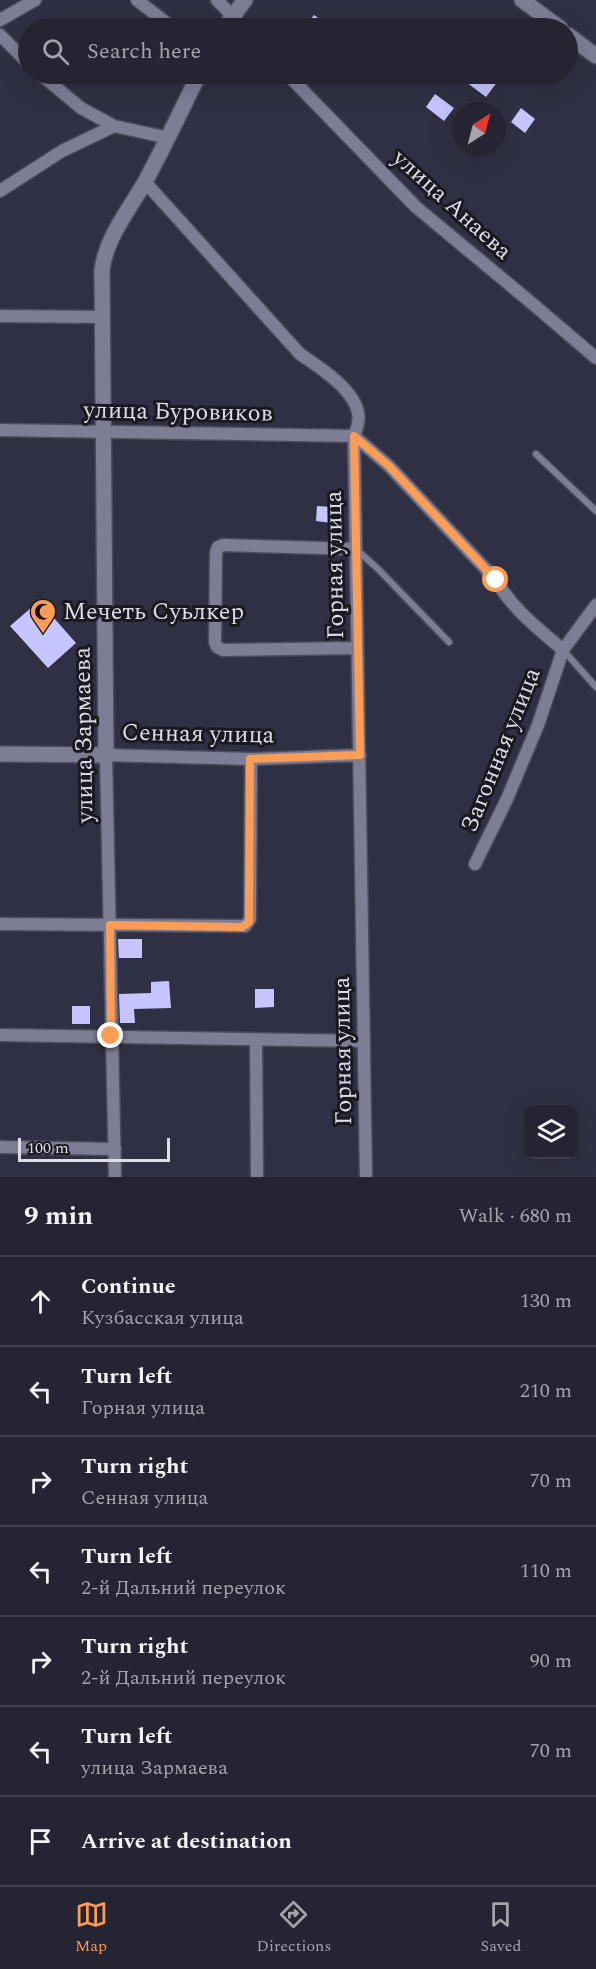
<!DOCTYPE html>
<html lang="en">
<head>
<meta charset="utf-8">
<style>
  body { margin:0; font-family:Spectral,serif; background:#30303f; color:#f1f3f6 }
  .controls { position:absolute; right:18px; bottom:18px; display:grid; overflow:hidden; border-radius:12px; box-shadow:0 6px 24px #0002 }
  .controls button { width:54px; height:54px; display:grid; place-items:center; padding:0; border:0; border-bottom:2px solid #41414e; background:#242433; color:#f1f3f6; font:30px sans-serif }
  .compass { position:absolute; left:452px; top:102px; width:54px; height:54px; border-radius:50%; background:#242433; box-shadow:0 6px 24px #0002; rotate:36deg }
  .scale { position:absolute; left:18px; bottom:15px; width:152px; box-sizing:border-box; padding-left:6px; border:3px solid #ddddea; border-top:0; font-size:16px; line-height:21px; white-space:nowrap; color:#ddddea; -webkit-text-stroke:4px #191922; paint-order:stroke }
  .stop { position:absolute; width:18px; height:18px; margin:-14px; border:4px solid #fd9c55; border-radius:50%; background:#fff }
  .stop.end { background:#fd9c55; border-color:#fff; box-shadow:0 2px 6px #0008 }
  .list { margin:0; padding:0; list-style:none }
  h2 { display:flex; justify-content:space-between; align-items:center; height:78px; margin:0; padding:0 24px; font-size:26px }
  h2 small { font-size:20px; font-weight:400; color:#a3a4ac }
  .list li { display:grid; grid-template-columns:39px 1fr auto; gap:18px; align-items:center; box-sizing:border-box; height:90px; padding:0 24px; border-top:2px solid #41414e }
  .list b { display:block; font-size:22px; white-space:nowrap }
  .list p { margin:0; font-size:20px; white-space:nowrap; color:#a3a4ac }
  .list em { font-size:20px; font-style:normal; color:#a3a4ac }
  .icon { flex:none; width:33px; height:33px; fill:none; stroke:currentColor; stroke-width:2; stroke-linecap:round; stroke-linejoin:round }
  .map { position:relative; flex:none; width:596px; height:1177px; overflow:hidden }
  .search { position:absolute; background:#242433; box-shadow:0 6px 24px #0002; left:18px; right:18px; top:18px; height:66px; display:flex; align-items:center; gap:15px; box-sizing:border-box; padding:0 21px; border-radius:33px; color:#a3a4ac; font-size:22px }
  .sheet { height:708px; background:#242433 }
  nav { display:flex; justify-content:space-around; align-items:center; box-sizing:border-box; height:84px; border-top:2px solid #41414e; background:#242433; font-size:16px; color:#a3a4ac }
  nav a { display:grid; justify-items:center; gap:3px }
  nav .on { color:#fd9c55 }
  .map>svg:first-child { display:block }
  .building { fill:#c6c5ff }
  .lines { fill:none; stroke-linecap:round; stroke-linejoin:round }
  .service-casing { stroke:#4c4b5c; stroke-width:9 }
  .minor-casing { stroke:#4c4b5c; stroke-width:15 }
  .tertiary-casing { stroke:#4c4b5c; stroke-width:18 }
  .service { stroke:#7d7d94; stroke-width:6 }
  .minor { stroke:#7d7d94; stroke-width:12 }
  .tertiary { stroke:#7d7d94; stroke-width:15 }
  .route { stroke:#fd9c55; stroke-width:8 }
  .labels { text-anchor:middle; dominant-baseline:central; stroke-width:6; stroke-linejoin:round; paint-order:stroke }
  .street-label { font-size:24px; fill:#ddddea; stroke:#191922 }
  .poi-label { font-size:24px; fill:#ddddea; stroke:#191922; text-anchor:start }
</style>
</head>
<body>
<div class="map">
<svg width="596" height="1177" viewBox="0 0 596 1177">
  <rect width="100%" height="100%" fill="#303044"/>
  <!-- building -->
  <path class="building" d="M314 15 332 28H304Z
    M472 74H487L498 81 486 97 466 82Z
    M435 94 454 108 444 121 426 107Z
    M521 108 535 119 525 133 511 122Z
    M317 506 333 507 332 523 316 521Z
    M39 601 76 643 48 668 10 626Z
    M118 939H142V958H119Z
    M169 981 171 1008 134 1009 135 1023H120L119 994 151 993V982Z
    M255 989H274V1007L255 1008Z
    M72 1006H90V1024H72Z"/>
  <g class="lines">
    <defs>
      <path id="service" d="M536 454 596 511
        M356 549 378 569 449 642
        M564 651 596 687"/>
      <path id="minor" d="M137 0 173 28
        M217 0 244 28
        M0 20 35 0
        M0 35 28 63
        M40 74 81 108 114 126 169 138
        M287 74 416 207 534 305 596 358
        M145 182 300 354C319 367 354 389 358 413 360 421 357 429 354 436L366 1177
        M0 191 62 151 114 126
        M0 316 102 317
        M0 430 354 436 389 466 496 580C512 609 539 629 563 650
        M356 549 223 545 218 547 216 553 215 642 217 647 223 650 357 648
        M475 864 507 799 538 725 563 650 596 605
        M0 924 245 926 250 919 251 759
        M0 1035C121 1036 243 1040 364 1041
        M256 1040 257 1177
        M0 1147 115 1149
        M115 1177 106 755 251 759 360 755"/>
      <path id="tertiary" d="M522 0 560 28
        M224 28 245 0
        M568 35 596 56
        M0 754 106 755 102 270C106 237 130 209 146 180 165 145 182 109 199 74"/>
    </defs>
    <!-- service casing -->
    <use href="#service" class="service-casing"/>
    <!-- minor casing -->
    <use href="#minor" class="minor-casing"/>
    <!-- tertiary casing -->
    <use href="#tertiary" class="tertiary-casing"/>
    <!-- service -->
    <use href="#service" class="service"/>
    <!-- minor -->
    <use href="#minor" class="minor"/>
    <!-- tertiary -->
    <use href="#tertiary" class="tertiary"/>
  </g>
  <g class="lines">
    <!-- route -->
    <path class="route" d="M111 1036 110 925 242 927 249 922 250 759 360 755 354 436 389 466 496 580"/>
  </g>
  <!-- icons -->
  <defs>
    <symbol id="mosque-pin" viewBox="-11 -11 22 30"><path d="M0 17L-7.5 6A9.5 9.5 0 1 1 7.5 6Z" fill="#fd9c55" stroke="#191922"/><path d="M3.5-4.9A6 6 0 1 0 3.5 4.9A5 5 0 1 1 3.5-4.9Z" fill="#111"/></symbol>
  </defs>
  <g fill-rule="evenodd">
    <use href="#mosque-pin" x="28" y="597" width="30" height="40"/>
  </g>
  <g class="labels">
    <!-- street labels -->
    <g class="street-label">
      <text transform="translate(452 205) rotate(42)">улица Анаева</text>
      <text transform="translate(178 412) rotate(1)">улица Буровиков</text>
      <text transform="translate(335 565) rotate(-91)">Горная улица</text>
      <text transform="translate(198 734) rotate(1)">Сенная улица</text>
      <text transform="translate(84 735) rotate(-91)">улица Зармаева</text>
      <text transform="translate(501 750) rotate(-68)">Загонная улица</text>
      <text transform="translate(343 1051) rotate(-91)">Горная улица</text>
    </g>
    <!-- poi labels -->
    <g class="poi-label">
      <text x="63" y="612">Мечеть Суьлкер</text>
    </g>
  </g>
</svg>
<div class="controls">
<button><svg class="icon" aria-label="layers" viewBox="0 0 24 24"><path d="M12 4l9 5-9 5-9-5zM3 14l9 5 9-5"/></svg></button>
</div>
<svg class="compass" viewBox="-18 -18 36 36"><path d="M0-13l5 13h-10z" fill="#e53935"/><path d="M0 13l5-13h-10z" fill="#a3a4ac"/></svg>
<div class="scale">100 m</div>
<div class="stop" style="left:496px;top:580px"></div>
<div class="stop end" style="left:111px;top:1036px"></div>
<div class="search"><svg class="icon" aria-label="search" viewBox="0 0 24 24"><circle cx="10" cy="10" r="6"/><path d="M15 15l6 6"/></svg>Search here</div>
</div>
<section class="sheet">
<h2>9 min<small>Walk · 680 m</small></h2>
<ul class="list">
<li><svg class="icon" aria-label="ahead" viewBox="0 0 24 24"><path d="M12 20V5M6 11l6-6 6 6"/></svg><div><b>Continue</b><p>Кузбасская улица</p></div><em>130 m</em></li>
<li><svg class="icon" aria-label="left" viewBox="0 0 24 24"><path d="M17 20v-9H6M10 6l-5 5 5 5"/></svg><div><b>Turn left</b><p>Горная улица</p></div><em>210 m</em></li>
<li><svg class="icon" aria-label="right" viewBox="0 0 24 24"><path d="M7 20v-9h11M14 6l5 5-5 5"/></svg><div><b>Turn right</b><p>Сенная улица</p></div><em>70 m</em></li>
<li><svg class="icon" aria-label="left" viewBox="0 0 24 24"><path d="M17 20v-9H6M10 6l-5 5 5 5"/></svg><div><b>Turn left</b><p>2-й Дальний переулок</p></div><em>110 m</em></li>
<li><svg class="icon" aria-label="right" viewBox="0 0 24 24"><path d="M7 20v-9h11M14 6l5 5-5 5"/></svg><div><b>Turn right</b><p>2-й Дальний переулок</p></div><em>90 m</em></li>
<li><svg class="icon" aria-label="left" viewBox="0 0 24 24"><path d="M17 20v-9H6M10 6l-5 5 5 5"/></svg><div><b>Turn left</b><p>улица Зармаева</p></div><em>70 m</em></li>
<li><svg class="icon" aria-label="arrive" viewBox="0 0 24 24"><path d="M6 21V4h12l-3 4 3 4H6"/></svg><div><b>Arrive at destination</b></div></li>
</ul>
</section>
<nav>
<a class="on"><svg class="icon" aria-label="map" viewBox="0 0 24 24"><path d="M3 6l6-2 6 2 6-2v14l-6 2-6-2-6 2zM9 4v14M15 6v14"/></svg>Map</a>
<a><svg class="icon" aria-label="directions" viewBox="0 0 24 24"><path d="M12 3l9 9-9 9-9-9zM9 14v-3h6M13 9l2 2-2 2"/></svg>Directions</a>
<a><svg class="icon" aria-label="saved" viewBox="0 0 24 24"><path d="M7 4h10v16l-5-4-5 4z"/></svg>Saved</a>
</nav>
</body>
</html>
